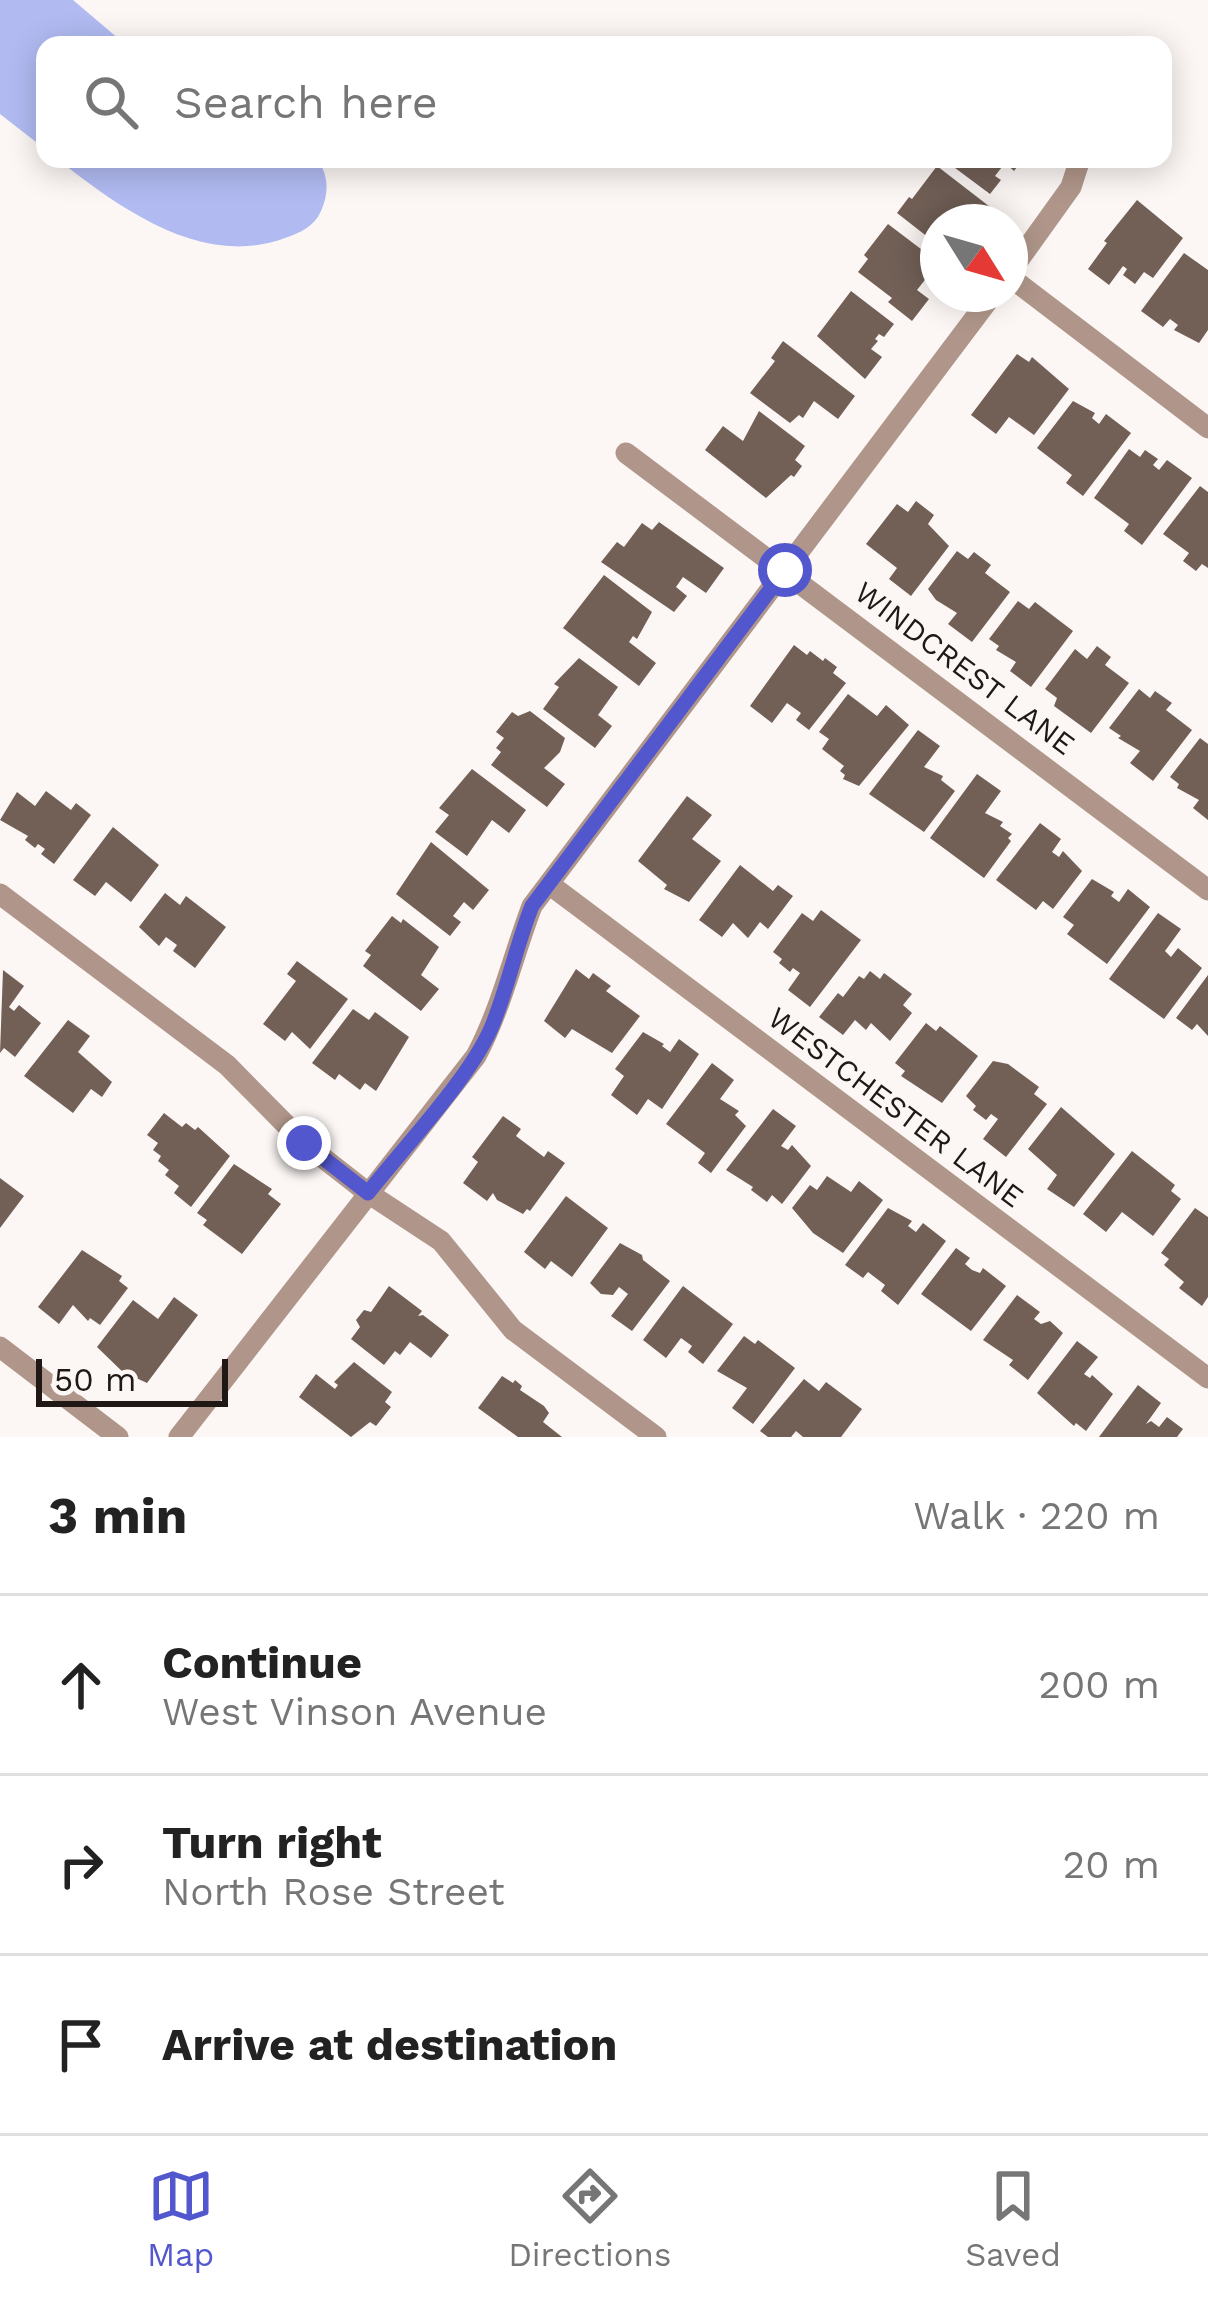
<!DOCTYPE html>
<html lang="en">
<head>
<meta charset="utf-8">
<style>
  body { margin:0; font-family:"Work Sans",sans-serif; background:#f6f6f6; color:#222 }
  .compass { position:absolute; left:920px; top:204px; width:108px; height:108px; border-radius:50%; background:#fff; box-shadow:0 6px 30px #0003; rotate:127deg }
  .scale { position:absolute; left:36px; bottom:30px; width:192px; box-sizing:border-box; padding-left:12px; border:6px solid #1f1814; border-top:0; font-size:33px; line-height:42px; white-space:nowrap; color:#1f1814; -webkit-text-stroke:9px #fcf7f5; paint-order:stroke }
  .stop { position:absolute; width:36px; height:36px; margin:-27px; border:9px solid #5257cd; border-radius:50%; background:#fff }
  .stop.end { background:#5257cd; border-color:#fff; box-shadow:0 3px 12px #0008 }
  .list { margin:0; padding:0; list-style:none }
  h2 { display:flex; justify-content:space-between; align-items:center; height:156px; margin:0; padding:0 48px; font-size:51px }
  h2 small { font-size:39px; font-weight:400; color:#767676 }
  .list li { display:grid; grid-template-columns:78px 1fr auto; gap:36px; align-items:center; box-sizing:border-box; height:180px; padding:0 48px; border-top:3px solid #e0e0e0 }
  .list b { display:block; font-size:45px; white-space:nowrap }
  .list p { margin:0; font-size:39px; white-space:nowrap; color:#767676 }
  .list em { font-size:39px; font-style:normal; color:#767676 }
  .icon { flex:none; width:66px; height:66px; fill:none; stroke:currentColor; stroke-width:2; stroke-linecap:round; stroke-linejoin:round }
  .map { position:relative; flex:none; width:1208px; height:1437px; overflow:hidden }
  .search { position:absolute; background:#fff; box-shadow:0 6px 30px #0003; left:36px; right:36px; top:36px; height:132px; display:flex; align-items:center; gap:30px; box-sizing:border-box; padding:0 42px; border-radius:24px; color:#767676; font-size:45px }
  .sheet { height:696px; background:#fff }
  nav { display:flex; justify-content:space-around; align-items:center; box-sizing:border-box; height:168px; border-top:3px solid #e0e0e0; background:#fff; font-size:33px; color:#767676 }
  nav a { display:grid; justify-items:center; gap:6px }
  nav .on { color:#5257cd }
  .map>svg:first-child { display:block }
  .forest { fill:#b1bbf2 }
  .building { fill:#726057 }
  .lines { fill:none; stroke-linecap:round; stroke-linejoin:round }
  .minor { stroke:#b0968a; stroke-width:21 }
  .route { stroke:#5257cd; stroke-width:15 }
  .labels { text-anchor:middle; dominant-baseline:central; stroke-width:12; stroke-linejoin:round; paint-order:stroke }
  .street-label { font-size:30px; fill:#1f1814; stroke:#fcf7f5 }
</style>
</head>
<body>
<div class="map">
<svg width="1208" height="1437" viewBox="0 0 1208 1437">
  <rect width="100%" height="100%" fill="#fcf7f5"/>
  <!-- forest -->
  <path class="forest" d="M0 0H73L126 45H45V149L0 114Z
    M57 159H317C329 175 329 193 321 211 315 226 300 233 285 238 202 269 120 208 57 159Z"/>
  <!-- building -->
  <path class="building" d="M943 159H1023L1014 171 1005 163 995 176 1001 180 990 194Z
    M937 166 994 210 985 222H938V232L935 230 929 238 897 213 909 197 912 199Z
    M1137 200 1183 238 1153 278 1144 272 1135 284 1123 275 1127 269 1123 266 1109 285 1088 269 1107 243 1104 241Z
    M888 224 938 262 932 279 928 276 917 290 929 299 912 321 888 302 892 298 858 272 868 259 864 255Z
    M1184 253 1208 270V330L1199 343 1174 330 1178 325 1170 319 1163 327 1141 311Z
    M851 291 894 324 884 337 879 334 875 339 878 341 871 349 882 357 865 379 817 336Z
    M783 341 855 396 838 419 814 401 803 418 799 415 790 423 750 393 775 361 771 358Z
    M1017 354 1029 362 1032 357 1069 389 1034 435 1009 417 996 434 971 415Z
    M1073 401 1095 413 1092 418 1099 424 1106 414 1131 433 1083 496 1066 483 1072 475 1037 448Z
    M759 411 805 446 795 460 802 466 794 477 791 475 766 498 705 450 723 426 743 441Z
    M1129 449 1140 457 1145 450 1158 459 1153 465 1159 470 1167 460 1192 478 1142 545 1124 531 1129 524 1094 498Z
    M1200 486 1208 492V568L1202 564 1196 571 1183 561 1189 553 1163 534Z
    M916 501 934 515 928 524 949 546 911 596 889 579 897 568 866 544 897 504 908 512Z
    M659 522 724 568 706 593 683 577 676 587 687 596 674 612 601 562 617 542 624 547 642 523 652 530Z
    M957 551 968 559 974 552 991 565 985 573 1010 592 972 642 948 624 957 613 936 600 928 589Z
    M604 575 652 612 637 639 633 636 629 642 656 663 639 686 563 628Z
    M1018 601 1029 609 1035 602 1073 631 1031 687 1010 671 1016 662 996 650 999 646 989 639Z
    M794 645 807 655 810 651 823 661 825 658 837 667 833 673 846 683 809 730 796 720 801 713 787 703 772 723 750 706Z
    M1097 646 1111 657 1105 665 1129 683 1091 733 1054 706 1057 698 1045 689 1075 649 1087 659Z
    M579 658 618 687 598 715 612 726 595 748 543 709 559 687 554 684Z
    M1139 689 1150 698 1155 691 1172 703 1166 710 1192 730 1153 781 1130 763 1140 751 1118 738 1121 736 1109 728Z
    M848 694 877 716 886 705 909 725 859 786 843 779 845 775 840 771 844 766 822 749 829 739 819 732Z
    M530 711 565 738 560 752 544 768 565 784 547 807 491 765 501 752 496 748 504 738 496 732 512 712 518 716Z
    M918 730 940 746 924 767 943 776 941 780 955 791 924 832 869 794Z
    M1200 738 1208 744V820L1193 808 1199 800 1177 788 1179 784 1170 777Z
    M472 769 526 810 509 833 492 820 467 856 435 832 449 815 439 808Z
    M977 774 1001 791 985 813 1003 822 1000 826 1012 834 1008 838 1011 841 984 878 930 838Z
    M46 791 71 810 76 803 91 815 54 864 41 854 45 849 38 844 35 848 25 840 28 836 0 820 17 792 35 806Z
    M687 796 712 815 692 839 721 861 689 902 664 889 667 885 638 861Z
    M1040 823 1061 839 1052 852 1059 857 1063 851 1082 871 1053 909 1043 901 1036 910 996 880Z
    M113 827 159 865 131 902 106 882 95 896 73 880Z
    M431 842 489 890 473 910 464 902 453 916 461 922 450 936 396 894Z
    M740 865 773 891 778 885 793 896 768 929 760 922 748 938 733 923 722 937 699 920Z
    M1092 879 1114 892 1111 896 1119 902 1128 889 1150 907 1107 964 1067 934 1074 925 1063 917Z
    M165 893 180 905 186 896 226 927 195 968 173 951 177 945 166 937 159 946 139 927Z
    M821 910 861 940 810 1007 788 990 800 973 793 968 790 972 779 963 782 959 773 952 802 913 813 921Z
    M1158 913 1181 929 1165 951 1171 957 1178 948 1202 968 1164 1019 1109 979Z
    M392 916 401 923 403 919 439 947 421 975 439 989 421 1011 363 966 371 955 365 951Z
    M297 961 348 999 310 1049 292 1032 285 1041 263 1024 296 981 287 974Z
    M576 969 589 979 593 973 611 986 606 991 640 1016 612 1053 572 1029 565 1038 544 1021Z
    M3 970 24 986 9 1007 14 1011 19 1005 41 1023 15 1057 4 1048 0 1053Z
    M870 971 880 979 884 973 912 994 903 1005 912 1013 890 1041 871 1023 866 1030 855 1020 843 1035 819 1017 838 993 843 997 859 976 864 979Z
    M1208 975V1036L1197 1024 1192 1030 1176 1018Z
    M353 1009 369 1020 375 1012 409 1037 376 1091 365 1083 360 1090 339 1074 335 1080 312 1063Z
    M68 1020 90 1036 78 1052 112 1082 102 1097 91 1089 73 1113 24 1076Z
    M926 1023 936 1031 940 1026 978 1056 942 1103 901 1076 905 1071 895 1063Z
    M643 1032 664 1044 662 1046 670 1052 679 1039 699 1054 662 1109 648 1099 637 1115 611 1095 624 1076 615 1069Z
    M993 1061 1008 1064 1039 1087 1034 1094 1047 1104 1006 1157 983 1139 998 1119 991 1114 986 1120 973 1110 976 1106 966 1096Z
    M712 1063 734 1080 720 1099 739 1111 735 1115 746 1126 711 1173 698 1163 705 1153 666 1124Z
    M1061 1107 1115 1154 1074 1207 1047 1189 1057 1175 1028 1149Z
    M773 1109 796 1126 781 1146 788 1150 792 1145 811 1166 782 1204 772 1195 767 1202 751 1190 753 1187 726 1170Z
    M164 1113 182 1127 186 1123 195 1130 198 1127 230 1156 191 1207 174 1193 179 1186 165 1175 169 1170 158 1161 161 1156 153 1150 158 1143 147 1135Z
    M503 1116 521 1129 516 1136 544 1157 548 1151 565 1163 530 1211 527 1209 523 1214 497 1200 493 1193 487 1201 463 1183 478 1162 472 1157Z
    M1132 1151 1175 1185 1171 1191 1181 1199 1153 1236 1122 1212 1106 1232 1083 1214Z
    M234 1164 272 1189 268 1194 281 1204 242 1254 203 1225 207 1220 197 1213Z
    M827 1176 851 1192 859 1181 883 1200 843 1253 813 1233 792 1208 810 1185 817 1190Z
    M0 1178 24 1196 0 1228Z
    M566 1196 608 1228 572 1277 551 1261 545 1269 524 1252Z
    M888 1208 912 1221 908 1226 916 1232 923 1223 946 1241 898 1305 881 1291 885 1285 868 1272 863 1278 845 1265Z
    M1195 1208 1208 1217V1297L1202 1306 1179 1288 1184 1282 1164 1265 1169 1259 1161 1253Z
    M620 1243 642 1255 643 1260 670 1281 632 1331 611 1316 628 1294 619 1287 613 1295 601 1294 590 1283Z
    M956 1248 970 1258 965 1264 972 1270 980 1273 983 1268 1006 1286 971 1331 921 1294Z
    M82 1250 122 1276 119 1281 128 1288 100 1325 90 1318 88 1321 73 1305 59 1324 38 1307Z
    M389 1286 422 1311 418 1316 423 1315 449 1335 431 1358 410 1342 400 1355 395 1351 384 1365 351 1339 360 1327 356 1320 364 1310 371 1312Z
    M683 1286 733 1324 703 1364 688 1352 692 1346 681 1338 666 1358 643 1340Z
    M1017 1295 1040 1312 1034 1319 1041 1324 1050 1321 1063 1333 1028 1380 1009 1365 1013 1360 983 1340Z
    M174 1297 198 1315 147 1383 134 1377 131 1380 97 1347 133 1300 158 1319Z
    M744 1336 755 1344 758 1340 795 1368 753 1424 732 1408 747 1388 717 1371Z
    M1077 1341 1098 1357 1084 1374 1090 1378 1092 1375 1113 1394 1086 1431 1076 1423 1074 1426 1037 1393Z
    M354 1362 392 1392 385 1402 391 1407 376 1426 370 1422 351 1437 299 1397 316 1374 335 1389 338 1385 334 1382Z
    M502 1376 513 1383 515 1380 522 1386 520 1390 544 1406 549 1413 543 1422 562 1437H518L478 1408Z
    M804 1379 819 1391 826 1382 862 1409 841 1437H803L796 1431 791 1437H768L760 1431Z
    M1138 1385 1161 1403 1146 1424 1151 1421 1159 1427 1167 1417 1183 1429 1177 1437H1099Z"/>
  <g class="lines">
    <!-- minor -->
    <path class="minor" d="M1010 272 1071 187 1080 159
      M1010 277 1208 428
      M626 453 1208 890
      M549 884 1208 1378
      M0 894 227 1065 304 1143 368 1193 441 1241 513 1330 656 1437
      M0 1347 118 1437
      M179 1437 476 1056C501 1009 513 956 532 906L993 294"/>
  </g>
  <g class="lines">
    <!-- route -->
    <path class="route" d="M304 1143 368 1193C404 1147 475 1073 494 1021 509 983 517 943 532 906L785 570"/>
  </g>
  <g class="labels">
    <!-- street labels -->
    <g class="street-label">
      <text transform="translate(965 668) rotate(37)">WINDCREST LANE</text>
      <text transform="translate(896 1107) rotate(37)">WESTCHESTER LANE</text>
    </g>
  </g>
</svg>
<svg class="compass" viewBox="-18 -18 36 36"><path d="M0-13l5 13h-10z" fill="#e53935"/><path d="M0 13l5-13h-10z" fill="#767676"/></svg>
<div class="scale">50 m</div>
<div class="stop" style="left:785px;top:570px"></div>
<div class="stop end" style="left:304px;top:1143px"></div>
<div class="search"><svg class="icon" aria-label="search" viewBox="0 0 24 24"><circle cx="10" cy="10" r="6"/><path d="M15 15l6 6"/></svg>Search here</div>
</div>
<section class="sheet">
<h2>3 min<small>Walk · 220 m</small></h2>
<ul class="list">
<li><svg class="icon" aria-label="ahead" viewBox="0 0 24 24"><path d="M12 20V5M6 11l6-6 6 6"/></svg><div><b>Continue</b><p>West Vinson Avenue</p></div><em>200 m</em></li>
<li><svg class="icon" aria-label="right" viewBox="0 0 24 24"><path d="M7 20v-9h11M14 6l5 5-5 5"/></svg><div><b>Turn right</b><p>North Rose Street</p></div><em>20 m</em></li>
<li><svg class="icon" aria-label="arrive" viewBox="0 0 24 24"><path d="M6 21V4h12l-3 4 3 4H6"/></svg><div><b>Arrive at destination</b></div></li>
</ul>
</section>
<nav>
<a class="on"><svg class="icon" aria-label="map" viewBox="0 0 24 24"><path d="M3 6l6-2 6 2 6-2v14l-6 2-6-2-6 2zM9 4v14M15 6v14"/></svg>Map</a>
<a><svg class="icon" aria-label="directions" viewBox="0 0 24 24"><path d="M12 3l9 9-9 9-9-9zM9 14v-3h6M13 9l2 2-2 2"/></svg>Directions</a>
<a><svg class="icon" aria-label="saved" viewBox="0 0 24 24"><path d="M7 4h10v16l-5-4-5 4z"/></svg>Saved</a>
</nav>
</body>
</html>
